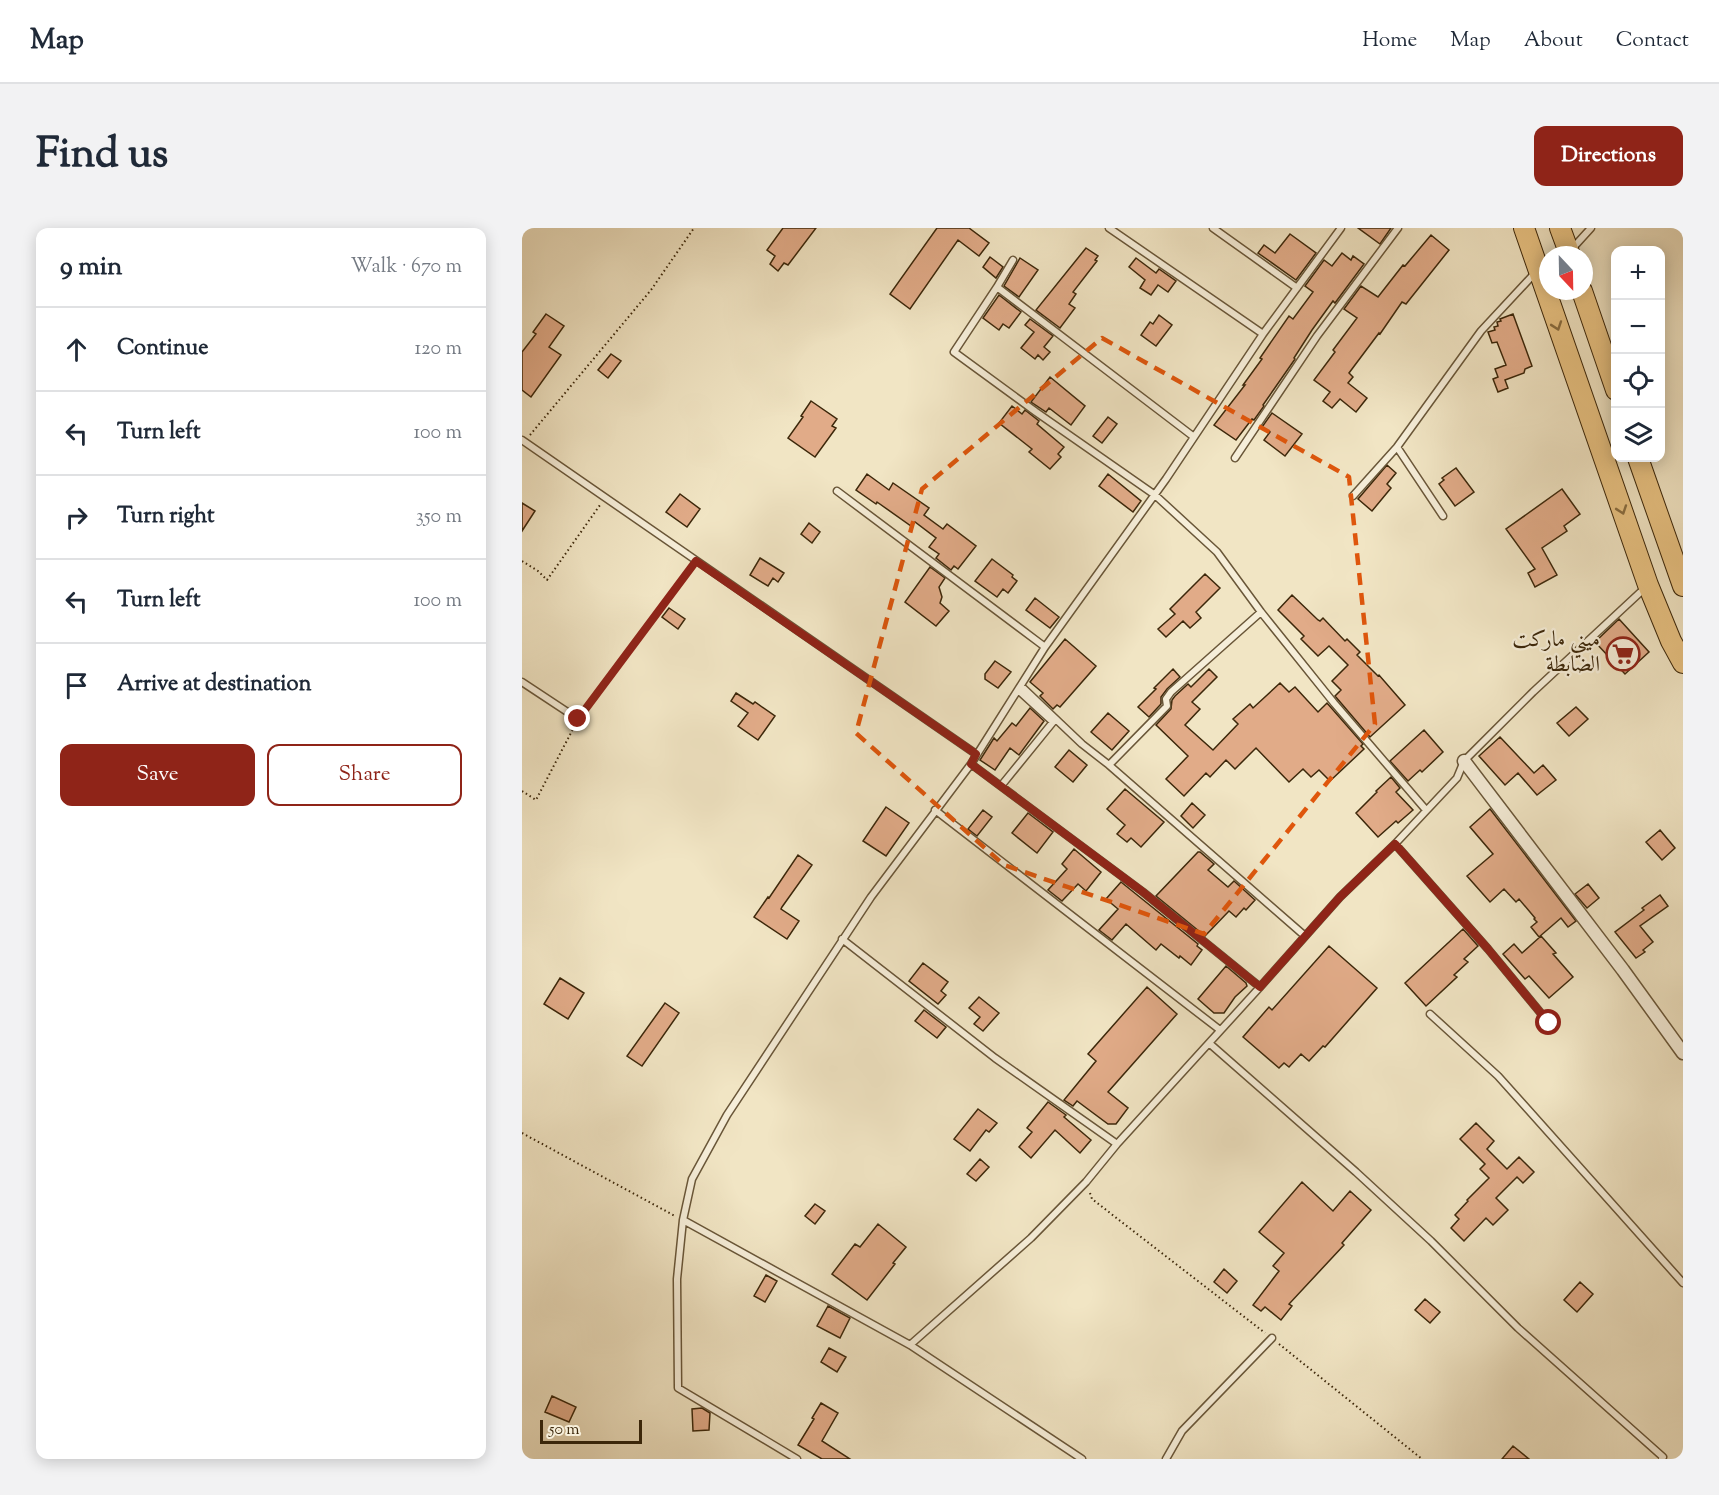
<!DOCTYPE html>
<html lang="en">
<head>
<meta charset="utf-8">
<style>
  body { margin:0; font-family:"Sorts Mill Goudy",Amiri,serif; background:#f2f2f3; color:#1f2937 }
  .controls { position:absolute; right:18px; top:18px; display:grid; overflow:hidden; border-radius:12px; box-shadow:0 3px 15px #0003 }
  .controls button { width:54px; height:54px; display:grid; place-items:center; padding:0; border:0; border-bottom:2px solid #e0e1e3; background:#fff; color:#1f2937; font:30px sans-serif }
  .compass { position:absolute; left:1017px; top:18px; width:54px; height:54px; border-radius:50%; background:#fff; box-shadow:0 3px 15px #0003; rotate:158deg }
  .scale { position:absolute; left:18px; bottom:15px; width:102px; box-sizing:border-box; padding-left:6px; border:3px solid #3c270a; border-top:0; font-size:16px; line-height:21px; white-space:nowrap; color:#3c270a; -webkit-text-stroke:4px #f6eed9; paint-order:stroke }
  .stop { position:absolute; width:18px; height:18px; margin:-14px; border:4px solid #8f2418; border-radius:50%; background:#fff }
  .stop.end { background:#8f2418; border-color:#fff; box-shadow:0 2px 6px #0008 }
  .list { margin:0; padding:0; list-style:none }
  h2 { display:flex; justify-content:space-between; align-items:center; height:78px; margin:0; padding:0 24px; font-size:26px }
  h2 small { font-size:20px; font-weight:400; color:#747a83 }
  .list li { display:grid; grid-template-columns:39px 1fr auto; gap:18px; align-items:center; box-sizing:border-box; height:84px; padding:0 24px; border-top:2px solid #e0e1e3 }
  .list b { display:block; font-size:22px; white-space:nowrap }
  .list em { font-size:20px; font-style:normal; color:#747a83 }
  .actions { display:flex; gap:12px; padding:18px 24px }
  .actions a { flex:1; padding:14px 0; border:2px solid #8f2418; border-radius:12px; text-align:center; font-size:21px; color:#8f2418 }
  .actions .main { background:#8f2418; color:#fff }
  .icon { flex:none; width:33px; height:33px; fill:none; stroke:currentColor; stroke-width:2; stroke-linecap:round; stroke-linejoin:round }
  .map { position:relative; flex:none; width:1161px; height:1231px; overflow:hidden; border-radius:12px }
  header { display:flex; align-items:center; gap:36px; box-sizing:border-box; height:84px; padding:0 30px; background:#fff; border-bottom:2px solid #e0e1e3 }
  header strong { font-size:28px }
  nav { display:flex; gap:33px; margin-inline-start:auto; font-size:21px }
  .intro { display:flex; align-items:center; justify-content:space-between; box-sizing:border-box; height:144px; padding:0 36px }
  h1 { margin:0; font-size:42px }
  .button { padding:15px 27px; border-radius:12px; background:#8f2418; color:#fff; font-size:21px; font-weight:700 }
  main { display:flex; gap:36px; padding:0 36px }
  aside { flex:1; background:#fff; border-radius:12px; box-shadow:0 3px 15px #0003 }
  .map>svg:first-child { display:block }
  .building { fill:#e1ab88; stroke:#3c270a; stroke-width:1.5 }
  .lines { fill:none; stroke-linecap:round; stroke-linejoin:round }
  .service-casing { stroke:#695638; stroke-width:9 }
  .minor-casing { stroke:#695638; stroke-width:15 }
  .trunk-casing { stroke:#3c270a; stroke-width:22 }
  .path { stroke:#3c270a; stroke-width:2; stroke-dasharray:1.5 3; stroke-linecap:butt }
  .service { stroke:#f6eed9; stroke-width:6 }
  .minor { stroke:#f6eed9; stroke-width:12 }
  .trunk { stroke:#e8c282; stroke-width:20 }
  .oneway { stroke:#896d40 }
  .route { stroke:#8f2418; stroke-width:8 }
  .marked { fill:none; stroke:#df560c; stroke-width:4.5; stroke-dasharray:12 8; stroke-linejoin:round }
  .labels { text-anchor:middle; dominant-baseline:central; stroke-width:4.5; stroke-linejoin:round; paint-order:stroke }
  .poi-label { font-size:22px; fill:#3c270a; stroke:#f6eed9; text-anchor:end }
</style>
</head>
<body>
<header>
<strong>Map</strong>
<nav><a>Home</a><a>Map</a><a>About</a><a>Contact</a></nav>
</header>
<div class="intro"><h1>Find us</h1><a class="button">Directions</a></div>
<main>
<aside>
<h2>9 min<small>Walk · 670 m</small></h2>
<ul class="list">
<li><svg class="icon" aria-label="ahead" viewBox="0 0 24 24"><path d="M12 20V5M6 11l6-6 6 6"/></svg><div><b>Continue</b></div><em>120 m</em></li>
<li><svg class="icon" aria-label="left" viewBox="0 0 24 24"><path d="M17 20v-9H6M10 6l-5 5 5 5"/></svg><div><b>Turn left</b></div><em>100 m</em></li>
<li><svg class="icon" aria-label="right" viewBox="0 0 24 24"><path d="M7 20v-9h11M14 6l5 5-5 5"/></svg><div><b>Turn right</b></div><em>350 m</em></li>
<li><svg class="icon" aria-label="left" viewBox="0 0 24 24"><path d="M17 20v-9H6M10 6l-5 5 5 5"/></svg><div><b>Turn left</b></div><em>100 m</em></li>
<li><svg class="icon" aria-label="arrive" viewBox="0 0 24 24"><path d="M6 21V4h12l-3 4 3 4H6"/></svg><div><b>Arrive at destination</b></div></li>
</ul>
<div class="actions"><a class="main">Save</a><a>Share</a></div>
</aside>
<div class="map">
<svg width="1161" height="1231" viewBox="0 0 1161 1231">
  <rect width="100%" height="100%" fill="#f1e5c4"/>
  <filter id="stains"><feTurbulence type="fractalNoise" baseFrequency=".00333" numOctaves="4"/><feColorMatrix values="0 0 0 0 .2 0 0 0 0 .09 0 0 0 0 .02 0 0 0 .5 -.17"/></filter>
  <radialGradient id="worn" r=".72"><stop offset=".6" stop-color="#630" stop-opacity="0"/><stop offset="1" stop-color="#630" stop-opacity=".3"/></radialGradient>
  <!-- building -->
  <path class="building" d="M261 0H294L266 37 262 35 256 43 248 36 253 28 245 22Z
    M415 0H447L467 15 457 28 436 12 388 81 368 66Z
    M836 0H869L858 16Z
    M768 6 794 25 774 52 736 25 742 17 753 25Z
    M909 7 927 22 884 76 880 74 858 106 857 105 827 145 831 149 826 155 845 170 834 184 818 171 810 180 801 173 808 164 792 152 813 124 811 122 835 90 822 81 839 58 856 69 881 37 883 38Z
    M564 20 576 28 573 32 575 33 551 64 554 66 547 76 553 80 538 100 514 82Z
    M820 25 829 32 831 28 842 36 813 75 811 73 790 102 772 130 773 131 741 177 742 178 732 192 730 191 714 212 692 197 723 157H721L740 131 738 130 767 88 771 91 791 64 783 58 802 32 810 38Z
    M468 29 481 39 474 50 461 39Z
    M498 30 516 42 497 69 482 58Z
    M614 30 634 45 637 41 654 53 646 64 636 57 629 67 618 60 623 52 607 39Z
    M477 67 499 84 487 100 481 96 477 102 461 90Z
    M24 86 42 98 27 119 39 127 9 169 0 162V124L14 106 11 104Z
    M991 86 1010 138 1003 141 1002 145 983 152 986 160 976 164 971 151 976 149 973 141 984 137 975 114 970 115 966 104 973 102 972 99 976 98 975 94 979 93 978 91Z
    M637 87 650 97 634 118 619 107 628 94 631 96Z
    M508 91 531 108 522 119 528 124 521 132 516 127 513 131 499 120 512 104 503 97Z
    M89 126 99 133 86 150 76 142Z
    M528 149 563 178 549 197 527 180 524 184 509 174Z
    M289 173 315 191 310 198 314 200 293 229 266 210 281 189 279 188Z
    M490 178 500 186 503 182 517 193 515 196 542 219 536 226 539 229 528 241 507 224 510 221 477 195Z
    M750 185 780 206 763 228 742 212 748 204 740 199Z
    M586 189 595 196 580 215 571 208Z
    M865 237 874 245 865 256 869 260 850 283 836 271Z
    M934 240 952 264 933 278 917 256 922 252 920 250Z
    M345 246 367 262 371 255 407 280 402 287 421 301 425 296 454 318 436 341 432 338 429 342 414 330 417 326 407 319 414 310 393 294 389 298 355 274 354 276 334 262Z
    M586 246 619 273 611 284 577 258Z
    M1040 261 1058 286 1042 298 1045 303 1020 320 1035 347 1013 359 1006 345 1013 341 984 301Z
    M158 266 178 281 165 299 144 284Z
    M0 275 13 283 0 303Z
    M287 295 298 304 290 315 279 306Z
    M238 330 262 345 256 354 251 350 246 358 228 347Z
    M470 331 491 347 490 349 495 353 486 365 481 361 475 369 453 353Z
    M408 339 423 350 417 359 420 369 418 375 427 383 414 398 383 374Z
    M683 346 698 360 674 384 679 390 668 400 661 393 644 409 636 401 653 386 648 381Z
    M770 367 796 392 798 393 801 390 823 413 825 411 838 424 835 427 856 448 857 447 883 477 848 509 813 468 819 462 810 453 826 437 807 418 796 428 779 411 782 408 756 382Z
    M513 370 537 389 528 400 504 382Z
    M147 380 163 391 156 401 140 389Z
    M1097 391 1127 424 1103 446 1073 414Z
    M543 411 574 438 538 479 535 477 531 481 518 468 521 465 508 454Z
    M473 433 489 444 476 460 463 451V446Z
    M651 441 658 449 645 461 639 469V476L627 489 616 479 634 461 632 460Z
    M687 441 695 449 670 474 678 481 663 497 691 522 716 496 711 491 728 476 731 480 758 455 767 464 773 459 796 484 805 475 841 516 839 518 842 521 808 553 797 542 789 549 781 541 767 554 734 520 713 541 704 532 688 549 684 545 662 568 644 551 666 528 634 497 649 481 650 472 653 468 666 456 669 459Z
    M214 465 231 476 233 474 253 488 236 512 216 498 226 485 209 473Z
    M1054 479 1066 491 1047 508 1035 495Z
    M508 480 522 493 497 527 488 520 473 542 458 532 472 510 475 513 490 495 494 498Z
    M586 485 607 503 590 522 569 504Z
    M902 502 921 524 900 544 898 542 886 553 868 533Z
    M978 509 1012 545 1021 537 1034 552 1015 567 996 545 983 557 957 528Z
    M547 522 565 537 551 554 533 539Z
    M869 549 878 560 874 564 891 582 876 595 874 593 856 609 834 585 855 564 854 563Z
    M603 561 642 594 619 619 609 610 605 614 595 606 603 597 585 581Z
    M670 575 683 587 671 600 659 588Z
    M364 579 387 595 364 628 341 613Z
    M968 581 1054 693 1046 699 1039 690 1017 709 1009 699 1015 694 1012 691 1013 690 997 671 994 674 982 661 968 674 945 648 971 626 948 599Z
    M461 582 470 589 455 608 446 601Z
    M506 585 531 604 515 625 490 605Z
    M1138 602 1153 620 1140 632 1124 614Z
    M552 621 579 644 564 663 556 656 540 673 526 662 545 641 540 636Z
    M676 624H678L692 636 686 642 706 659 712 653 733 672 724 682 722 680 714 689 707 683 683 708 634 668Z
    M276 627 290 637 260 679 259 681 277 693 265 711 232 689 246 669 247 670Z
    M599 654 676 716 675 718 680 722 669 737 658 728 657 730 639 716 634 722 604 696 590 712 577 702 596 681 584 671Z
    M1066 656 1077 670 1065 680 1053 666Z
    M1138 667 1146 678 1118 698 1131 714 1121 722 1123 724 1114 730 1093 704 1122 682 1120 680Z
    M941 701 956 718 942 731 946 734 932 747 935 749 904 778 883 755Z
    M1019 708 1034 725 1031 726 1051 749 1027 770 1007 748 1003 751 981 726 992 716 1000 725Z
    M807 718 855 760 803 819 801 818 787 833 779 826 767 839 762 835 757 840 721 809 747 779 750 782Z
    M401 735 426 754 419 763 424 767 416 776 387 753Z
    M704 738 724 755 725 758 713 769 702 785H692L676 771Z
    M38 750 62 765 46 791 22 776Z
    M625 759 655 786 586 864 606 880 594 896H586L555 873 551 878 542 872 574 833 566 826Z
    M457 769 477 785 461 803 452 796 458 789 447 780Z
    M143 775 157 785 120 838 105 828Z
    M402 782 424 799 415 810 393 793Z
    M526 874 544 887 542 889 569 912 558 925 533 902 509 930 497 919 510 904 505 900Z
    M456 881 475 895 467 904 464 902 448 923 432 911Z
    M954 895 972 913 965 921 985 941 997 929 1012 944 1001 955 995 949 974 970 986 982 971 997 964 990 942 1013 929 1000 937 991 933 987 946 973 945 972 967 950 958 941 963 936 938 911Z
    M458 931 467 939 454 953 445 946Z
    M780 954 811 983 828 963 849 982 820 1015 822 1017 767 1076 770 1078 759 1092 743 1079 739 1083 731 1077 757 1043 751 1038 762 1025 737 1004Z
    M293 976 303 983 293 996 283 988Z
    M356 996 384 1019 371 1035 373 1036 345 1072 310 1046 333 1016 338 1019Z
    M702 1041 715 1053 705 1065 692 1054Z
    M244 1047 255 1053 243 1074 232 1068Z
    M1058 1054 1071 1066 1055 1084 1042 1072Z
    M903 1071 918 1084 908 1095 893 1082Z
    M306 1078 328 1090 318 1110 295 1098Z
    M307 1120 324 1129 315 1144 299 1134Z
    M30 1168 54 1179 47 1194 23 1184Z
    M299 1175 316 1185 300 1213 328 1231H300L276 1217 292 1191 290 1190Z
    M180 1180 188 1185 187 1202 171 1203 170 1181Z
    M991 1218 1007 1231H980Z"/>
  <g class="lines">
    <defs>
      <path id="service" d="M587 0 741 106
        M691 0 775 60
        M1049 22 1069 0
        M491 32 475 59 672 209
        M475 59 432 124 514 184 633 267 695 324 739 384 812 475 904 582
        M0 212 454 526
        M875 219 921 288
        M713 230 795 108 876 0
        M315 263 523 419
        M831 268 875 219 959 103 1013 45
        M0 454 56 491
        M499 458 560 516 587 537 783 708
        M449 536 621 664 738 759
        M587 537 645 478 644 471 649 464 739 384
        M479 558 531 494 496 462
        M413 582 698 802
        M873 616 966 721 1027 795
        M320 711 473 830 595 916
        M908 786 976 848 1161 1055
        M687 815 834 944 909 1013 996 1100 1141 1229 1140 1231
        M161 992 388 1117 560 1231
        M388 1117 509 1010 564 954 595 916 738 759 818 669 873 616 935 550 942 533 1011 464 1124 359
        M275 1231 156 1160 155 1051 161 992 170 951 205 887 349 669 449 536 523 419 644 251 741 106 819 0
        M644 1231 660 1203 750 1110"/>
      <path id="minor" d="M942 533 1101 742 1161 825"/>
      <path id="trunk" d="M1002 0 1126 357 1149 413 1161 435
        M1038 0 1048 27
        M1060 63 1094 162
        M1116 230 1161 358"/>
    </defs>
    <!-- service casing -->
    <use href="#service" class="service-casing"/>
    <!-- minor casing -->
    <use href="#minor" class="minor-casing"/>
    <!-- trunk casing -->
    <use href="#trunk" class="trunk-casing"/>
    <!-- path -->
    <path class="path" d="M8 207 129 62 172 0
      M0 333 16 343 25 352 78 277
      M62 484 170 340
      M0 563 14 572 52 499
      M0 905 153 988
      M568 965 570 971 743 1105
      M757 1116 900 1231"/>
    <!-- service -->
    <use href="#service" class="service"/>
    <!-- minor -->
    <use href="#minor" class="minor"/>
    <!-- trunk -->
    <use href="#trunk" class="trunk"/>
  </g>
  <!-- one-way arrows -->
  <defs><path id="oneway-chevron" d="M-2-3.5L2.5 0L-2 3.5" fill="none" stroke-width="1.6" stroke-linecap="round" stroke-linejoin="round" transform="scale(1.5)"/></defs>
  <g class="oneway">
    <use href="#oneway-chevron" transform="translate(1035 98) rotate(71)"/>
    <use href="#oneway-chevron" transform="translate(1100 282) rotate(71)"/>
  </g>
  <g class="lines">
    <!-- route -->
    <path class="route" d="M56 491 174 333 454 526 449 536 621 664 738 759 818 669 873 616 966 721 1027 795"/>
  </g>
  <!-- marked area -->
  <path class="marked" d="M580 110 827 249 853 496 682 706 482 637 334 505 400 261Z"/>
  <!-- icons -->
  <defs>
    <symbol id="supermarket-ring" viewBox="-11 -11 22 22"><circle r="9.5" fill="#f6eed9" stroke="#8f2418" stroke-width="1.5"/><path d="M-6-5.5h2.5l.6 2H6L4.5 2H-2.5L-4.4-4H-6ZM-1.5 3.2a1.3 1.3 0 1 0 .1 0ZM3 3.2a1.3 1.3 0 1 0 .1 0Z" fill="#8f2418"/></symbol>
  </defs>
  <g fill-rule="evenodd">
    <use href="#supermarket-ring" x="1082" y="407" width="38" height="38"/>
  </g>
  <g class="labels">
    <!-- poi labels -->
    <g class="poi-label">
      <text x="1078" y="413">ميني ماركت<tspan x="1078" dy="25">الضابطة</tspan></text>
    </g>
  </g>
  <rect width="100%" height="100%" filter="url(#stains)"/>
  <rect width="100%" height="100%" fill="url(#worn)"/>
</svg>
<div class="controls">
<button>+</button>
<button>−</button>
<button><svg class="icon" aria-label="locate" viewBox="0 0 24 24"><circle cx="12" cy="12" r="6"/><path d="M12 2v4M12 18v4M2 12h4M18 12h4"/></svg></button>
<button><svg class="icon" aria-label="layers" viewBox="0 0 24 24"><path d="M12 4l9 5-9 5-9-5zM3 14l9 5 9-5"/></svg></button>
</div>
<svg class="compass" viewBox="-18 -18 36 36"><path d="M0-13l5 13h-10z" fill="#e53935"/><path d="M0 13l5-13h-10z" fill="#747a83"/></svg>
<div class="scale">50 m</div>
<div class="stop" style="left:1027px;top:795px"></div>
<div class="stop end" style="left:56px;top:491px"></div>
</div>
</main>
</body>
</html>
